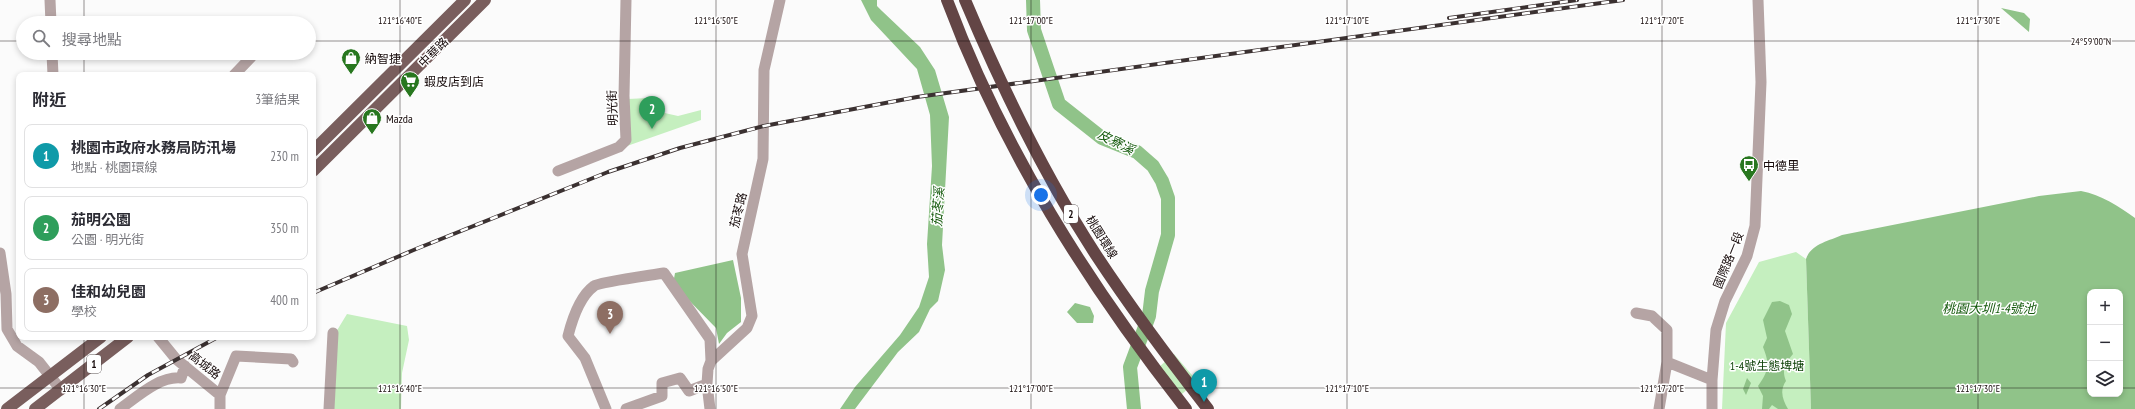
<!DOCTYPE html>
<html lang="zh-TW">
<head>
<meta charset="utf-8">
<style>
  body { margin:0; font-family:"PT Sans Narrow","Noto Sans TC",sans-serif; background:#f2f2f3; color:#2b2b33 }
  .controls { position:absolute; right:12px; bottom:12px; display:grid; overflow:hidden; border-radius:8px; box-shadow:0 2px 6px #0003 }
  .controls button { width:36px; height:36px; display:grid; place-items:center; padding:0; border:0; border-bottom:1px solid #e1e1e2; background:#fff; color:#2b2b33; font:20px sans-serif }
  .you { position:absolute; left:1041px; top:195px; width:14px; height:14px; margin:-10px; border:3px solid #fff; border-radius:50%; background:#1a73e8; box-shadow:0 0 0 6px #1a73e833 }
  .badge { display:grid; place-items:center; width:26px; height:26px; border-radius:50%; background:#2563eb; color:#fff; font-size:13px; font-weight:700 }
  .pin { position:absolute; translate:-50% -33px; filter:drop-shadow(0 1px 2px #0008) }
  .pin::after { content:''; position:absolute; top:21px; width:14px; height:12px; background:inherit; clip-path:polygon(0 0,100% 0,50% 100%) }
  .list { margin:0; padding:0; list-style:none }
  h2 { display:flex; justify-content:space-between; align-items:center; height:52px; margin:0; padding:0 16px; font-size:17px }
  h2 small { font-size:13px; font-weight:400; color:#7c7c81 }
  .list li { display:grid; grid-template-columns:26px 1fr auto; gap:12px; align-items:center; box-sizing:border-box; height:64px; margin:0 8px 8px; padding:0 8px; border:1px solid #e1e1e2; border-radius:8px }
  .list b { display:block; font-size:15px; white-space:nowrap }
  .list p { margin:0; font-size:13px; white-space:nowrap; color:#7c7c81 }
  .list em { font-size:13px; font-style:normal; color:#7c7c81 }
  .icon { flex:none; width:22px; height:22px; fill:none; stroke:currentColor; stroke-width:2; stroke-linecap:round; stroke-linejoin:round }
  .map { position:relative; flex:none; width:2135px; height:409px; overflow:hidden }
  .search { position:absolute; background:#fff; box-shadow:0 2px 6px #0003; left:16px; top:16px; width:300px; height:44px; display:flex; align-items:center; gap:10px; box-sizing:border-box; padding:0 14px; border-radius:22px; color:#7c7c81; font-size:15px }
  .panel { position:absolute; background:#fff; box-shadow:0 2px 6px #0003; left:16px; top:72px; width:300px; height:268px; border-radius:8px }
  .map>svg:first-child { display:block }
  .green { fill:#c5efbf }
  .water { fill:#90c389; fill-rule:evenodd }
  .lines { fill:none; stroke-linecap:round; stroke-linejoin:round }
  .river { stroke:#90c389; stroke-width:14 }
  .minor { stroke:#b5a4a4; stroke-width:11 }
  .major { stroke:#795e5d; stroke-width:12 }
  .rail-casing { stroke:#3b3131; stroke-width:4 }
  .rail { stroke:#fff; stroke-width:2.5; stroke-dasharray:8; stroke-linecap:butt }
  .highway-bridge { stroke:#634545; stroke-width:12 }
  .ticks { fill:none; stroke:#150909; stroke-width:1; stroke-opacity:0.45 }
  .labels { text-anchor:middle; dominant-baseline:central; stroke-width:3; stroke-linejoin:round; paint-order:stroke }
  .shield { fill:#fff; stroke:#5b5353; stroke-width:1 }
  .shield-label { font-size:11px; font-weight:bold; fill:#150909 }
  .street-label { font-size:12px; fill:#150909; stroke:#fff }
  .poi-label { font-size:12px; fill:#150909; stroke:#fff; text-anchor:start }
  .park-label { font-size:12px; fill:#0d4107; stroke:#fff }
  .water-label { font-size:13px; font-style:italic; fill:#165b0e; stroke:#fff }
  .ticks-label { font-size:10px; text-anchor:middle; fill:#150909; stroke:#fff; stroke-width:3; stroke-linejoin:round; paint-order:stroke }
</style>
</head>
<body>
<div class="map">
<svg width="2135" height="409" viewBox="0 0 2135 409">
  <rect width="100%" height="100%" fill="#fbfbfb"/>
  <!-- green -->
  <path class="green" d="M648 98 647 109 678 116 701 110V120L627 146 628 99Z
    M1796 252 1806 259 1811 409H1722L1726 323 1759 262Z
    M347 314 407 326 409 340 402 373 401 409H334L336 332Z
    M1174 354 1197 381 1175 400 1152 373Z"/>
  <!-- water -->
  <path class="water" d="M861 0H877V6L882 11 920 47 935 70 949 117 942 245 945 270 938 301 930 309 919 332 898 352 855 409H840L855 387 900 335 919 307 929 277 927 244 932 166 930 115 917 69 871 20Z
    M2001 8 2024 13 2030 19 2029 32Z
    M2081 191C2102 195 2118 206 2135 218V409H1811L1806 259C1811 244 1829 241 1842 235L2039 196ZM2090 292H2120V394H2090Z
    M733 260 741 298V322L727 333 719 344 716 328 673 284 675 273Z
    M1780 301 1789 305 1792 314 1785 331 1793 354C1786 363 1781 369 1786 381 1779 391 1783 400 1788 409H1778L1772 405 1769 409H1762L1763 396 1758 386C1769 370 1770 365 1763 347L1767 338 1763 320 1772 302Z
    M1075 303 1090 307 1094 316 1093 323H1077L1067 312Z
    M1747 378 1751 383 1746 395 1743 389Z"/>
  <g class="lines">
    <!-- river -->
    <path class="river" d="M1033 0 1034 30 1059 104 1102 138 1137 152 1153 166 1162 181 1168 198V235L1152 291 1149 316 1130 367 1134 409"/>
    <!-- minor -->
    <path class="minor" d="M50 0 51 23
      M52 53 53 75
      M234 75 255 53
      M558 171 619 147 626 140 624 96 626 0
      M0 253 6 294 7 329 17 346 39 362 61 390
      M1636 313 1652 316 1667 330V362L1659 409
      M158 337 176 359 220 395V409
      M1667 362 1712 380
      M220 395 236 356 291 359 293 362
      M120 409C137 397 159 376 181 378L185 366
      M329 409 333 333
      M606 409 585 358 568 336C572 320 579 297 594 286 599 282 653 275 664 273L710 339 711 361
      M626 409 662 396V383L680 378 689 391 707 384
      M710 409 707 384 708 369 711 361 747 328 752 316 742 254 763 159 764 70 780 0
      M1712 409V380L1716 330 1725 301 1747 256 1755 226 1761 82 1758 0"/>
    <!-- major -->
    <path class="major" d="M313 151 465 0
      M313 171 485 0
      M7 409 101 337
      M35 409 128 337"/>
    <defs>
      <path id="rail" d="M1449 18 1577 0
        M313 293 416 249 608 172 680 148 764 126 917 97 1623 0
        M99 409 148 375 218 337"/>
    </defs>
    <!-- rail casing -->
    <use href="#rail" class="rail-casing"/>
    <!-- rail -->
    <use href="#rail" class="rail"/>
    <!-- highway-bridge -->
    <path class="highway-bridge" d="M947 0C1003 150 1088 284 1186 409
      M965 0C1002 88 1044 175 1096 255 1131 308 1169 359 1208 409"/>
  </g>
  <!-- ticks -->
  <path class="ticks" d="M84 0V23M400 0V409M716 0V409M1031 0V409M1347 0V409M1662 0V409M1978 0V409M0 41H23M309 41H2135M84 53V75M84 337V409M0 388H2090M2120 388H2135"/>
  <!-- icons -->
  <defs>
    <symbol id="shop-pin" viewBox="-11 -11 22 30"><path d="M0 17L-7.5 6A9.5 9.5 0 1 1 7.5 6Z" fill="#28771f" stroke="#fff"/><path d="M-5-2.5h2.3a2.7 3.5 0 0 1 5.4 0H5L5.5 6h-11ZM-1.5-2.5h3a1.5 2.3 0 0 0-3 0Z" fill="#fff"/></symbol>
    <symbol id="supermarket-pin" viewBox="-11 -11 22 30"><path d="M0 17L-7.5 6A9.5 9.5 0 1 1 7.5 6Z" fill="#28771f" stroke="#fff"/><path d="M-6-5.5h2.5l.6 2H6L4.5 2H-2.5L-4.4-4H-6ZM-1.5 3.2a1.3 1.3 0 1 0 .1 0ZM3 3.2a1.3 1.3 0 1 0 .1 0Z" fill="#fff"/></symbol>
    <symbol id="bus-pin" viewBox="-11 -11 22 30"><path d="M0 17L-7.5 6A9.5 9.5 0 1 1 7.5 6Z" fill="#28771f" stroke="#fff"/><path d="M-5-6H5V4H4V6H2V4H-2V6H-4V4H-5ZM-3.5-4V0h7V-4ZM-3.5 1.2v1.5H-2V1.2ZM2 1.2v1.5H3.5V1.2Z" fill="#fff"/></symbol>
  </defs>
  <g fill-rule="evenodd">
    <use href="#shop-pin" x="340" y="47" width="22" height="30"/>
    <use href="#supermarket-pin" x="399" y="70" width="22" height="30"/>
    <use href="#shop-pin" x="361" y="107" width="22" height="30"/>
    <use href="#bus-pin" x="1738" y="154" width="22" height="30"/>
  </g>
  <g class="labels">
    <!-- shield labels -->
    <g class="shield">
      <rect x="1064" y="205" width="14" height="18" rx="3"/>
      <rect x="87" y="355" width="14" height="18" rx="3"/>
    </g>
    <g class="shield-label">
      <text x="1071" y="214">2</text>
      <text x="94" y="364">1</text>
    </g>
    <!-- street labels -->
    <g class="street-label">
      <text transform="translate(433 52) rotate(-45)">中華路</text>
      <text transform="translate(612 108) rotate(-92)">明光街</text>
      <text transform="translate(738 210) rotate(-76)">茄苳路</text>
      <text transform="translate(1102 237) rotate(58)">桃園環線</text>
      <text transform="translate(1728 260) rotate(-68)">國際路一段</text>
      <text transform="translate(205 365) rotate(38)">高城路</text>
    </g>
    <!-- poi labels -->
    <g class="poi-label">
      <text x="365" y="58">納智捷</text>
      <text x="424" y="81">蝦皮店到店</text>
      <text x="386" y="118">Mazda</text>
      <text x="1763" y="165">中德里</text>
    </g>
    <!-- park labels -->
    <g class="park-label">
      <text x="1767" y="365">1-4號生態埤塘</text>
    </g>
    <!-- water labels -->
    <g class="water-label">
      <text transform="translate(1116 142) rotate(27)">皮寮溪</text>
      <text transform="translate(938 207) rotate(-86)">茄苳溪</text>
      <text x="1989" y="308">桃園大圳1-4號池</text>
    </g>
  </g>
  <g class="ticks-label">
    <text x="400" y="24">121°16'40"E</text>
    <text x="716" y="24">121°16'50"E</text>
    <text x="1031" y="24">121°17'00"E</text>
    <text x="1347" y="24">121°17'10"E</text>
    <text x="1662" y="24">121°17'20"E</text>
    <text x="1978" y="24">121°17'30"E</text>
    <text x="2091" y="45">24°59'00"N</text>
    <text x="84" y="392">121°16'30"E</text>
    <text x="400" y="392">121°16'40"E</text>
    <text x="716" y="392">121°16'50"E</text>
    <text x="1031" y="392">121°17'00"E</text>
    <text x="1347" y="392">121°17'10"E</text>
    <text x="1662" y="392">121°17'20"E</text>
    <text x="1978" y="392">121°17'30"E</text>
  </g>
</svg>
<div class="controls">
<button>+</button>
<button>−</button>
<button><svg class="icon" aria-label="layers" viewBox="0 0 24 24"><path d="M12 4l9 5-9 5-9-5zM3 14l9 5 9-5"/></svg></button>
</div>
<div class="you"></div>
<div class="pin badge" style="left:1204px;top:402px;background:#0f9aa8">1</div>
<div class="pin badge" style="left:652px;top:129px;background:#2e9e5b">2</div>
<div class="pin badge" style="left:610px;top:334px;background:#8d6e63">3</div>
<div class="search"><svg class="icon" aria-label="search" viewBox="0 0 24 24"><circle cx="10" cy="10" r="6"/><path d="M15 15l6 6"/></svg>搜尋地點</div>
<section class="panel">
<h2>附近<small>3筆結果</small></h2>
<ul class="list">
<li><span class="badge" style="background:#0f9aa8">1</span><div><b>桃園市政府水務局防汛場</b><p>地點 · 桃園環線</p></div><em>230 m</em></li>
<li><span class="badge" style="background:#2e9e5b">2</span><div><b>茄明公園</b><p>公園 · 明光街</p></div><em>350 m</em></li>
<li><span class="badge" style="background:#8d6e63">3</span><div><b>佳和幼兒園</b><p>學校</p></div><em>400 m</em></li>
</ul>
</section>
</div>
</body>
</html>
